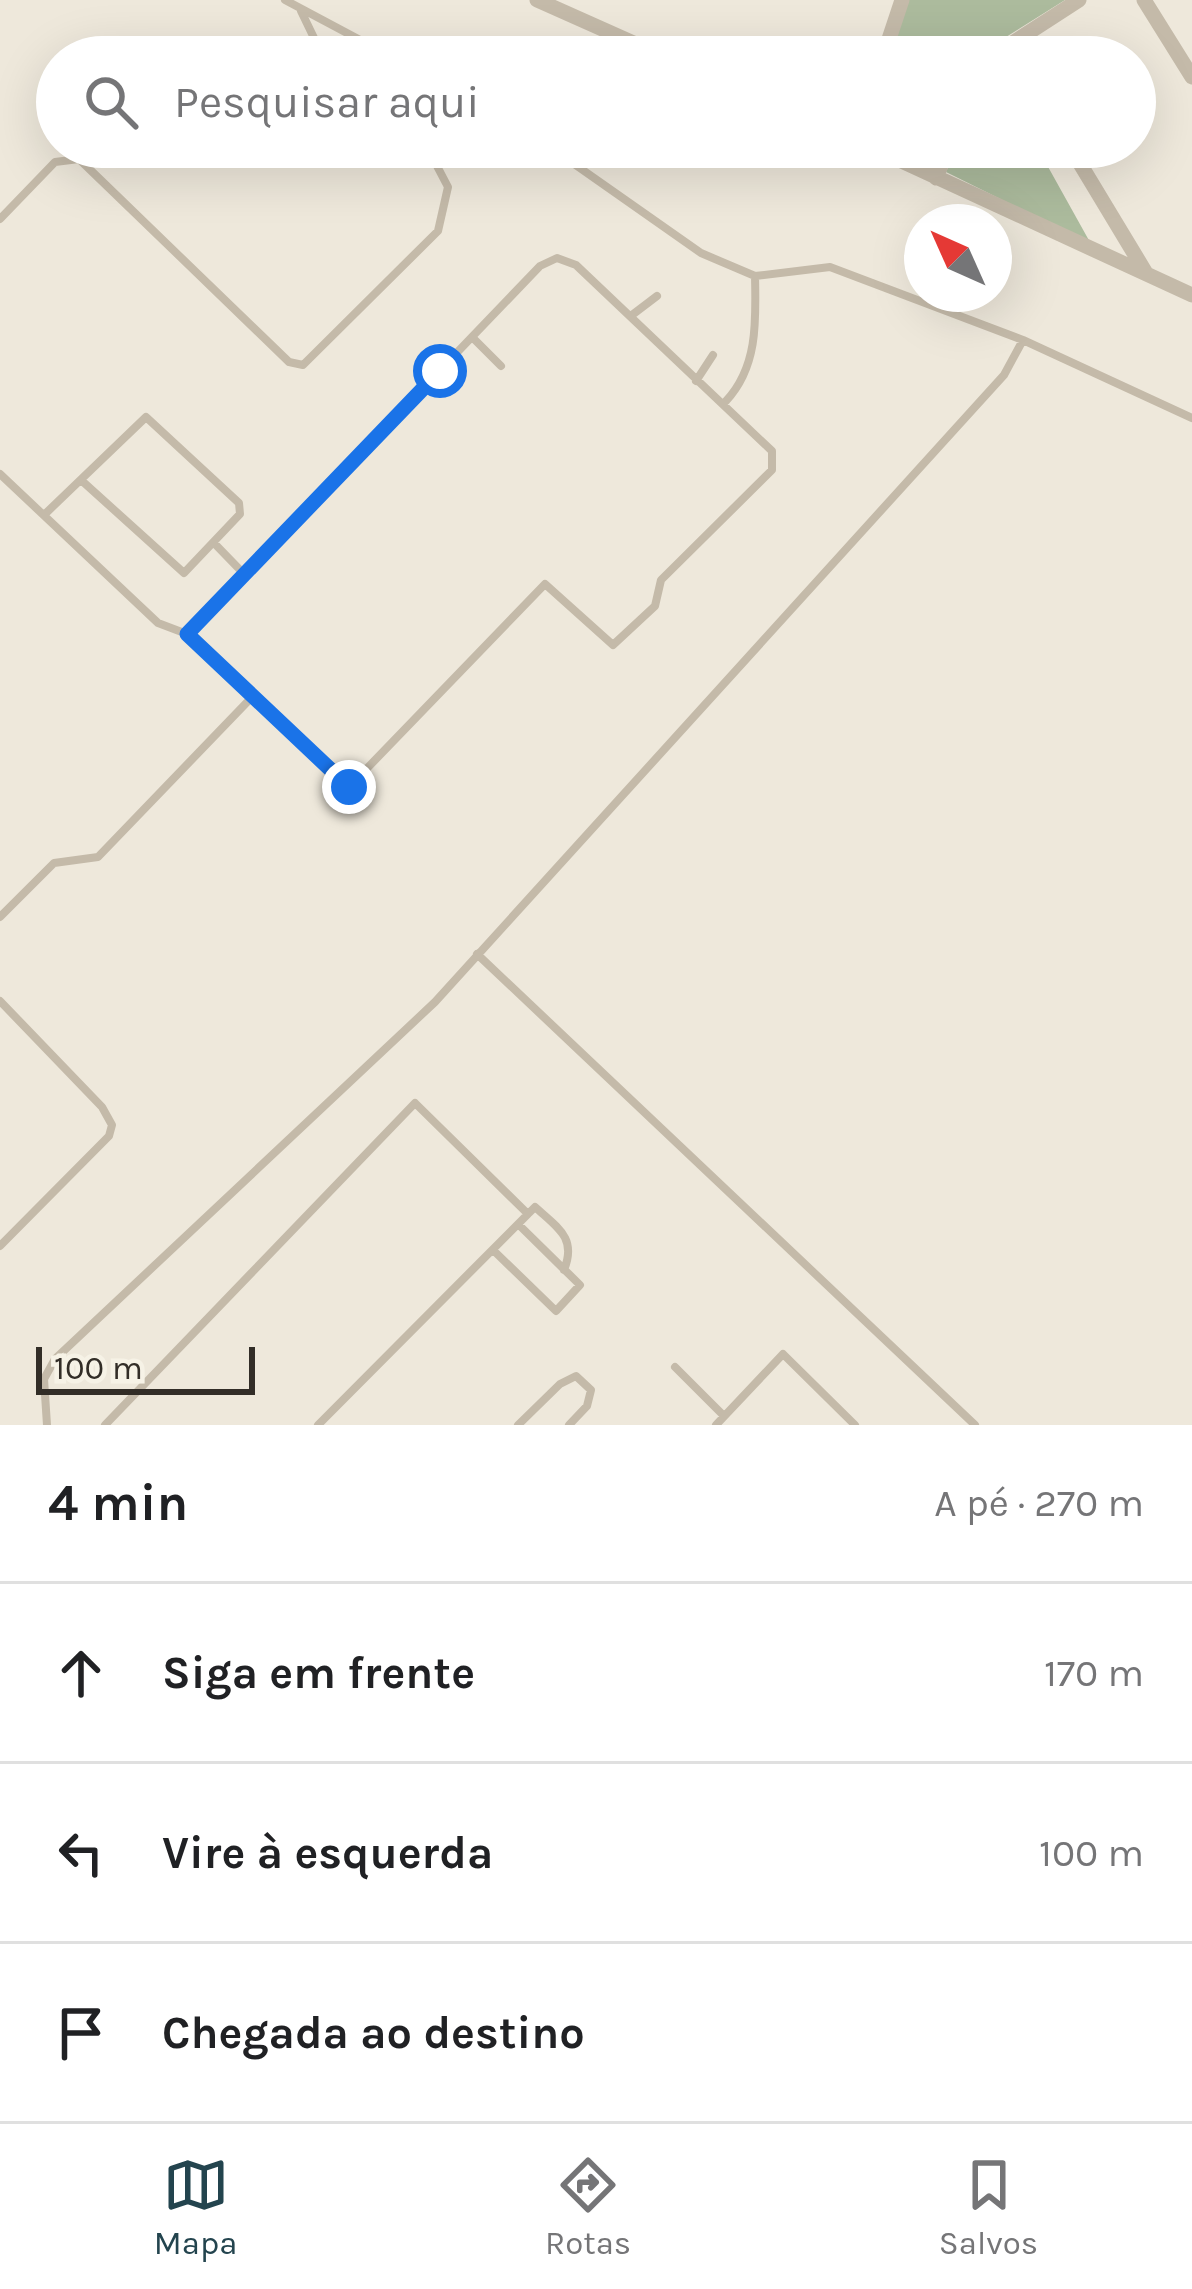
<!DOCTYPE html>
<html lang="pt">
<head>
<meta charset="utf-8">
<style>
  body { margin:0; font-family:Karla,sans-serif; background:#f2f2f2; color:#202124 }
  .compass { position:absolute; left:904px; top:204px; width:108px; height:108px; border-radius:50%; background:#fff; box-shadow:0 12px 48px #0002; rotate:315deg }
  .scale { position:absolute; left:36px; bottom:30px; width:219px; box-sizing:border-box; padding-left:12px; border:6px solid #322d27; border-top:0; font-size:33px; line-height:42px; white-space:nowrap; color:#322d27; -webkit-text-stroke:9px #f6f2e6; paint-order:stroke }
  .stop { position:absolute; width:36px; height:36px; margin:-27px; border:9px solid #1a73e8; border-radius:50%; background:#fff }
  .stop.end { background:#1a73e8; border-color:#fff; box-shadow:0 3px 12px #0008 }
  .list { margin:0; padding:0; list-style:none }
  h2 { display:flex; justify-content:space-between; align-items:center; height:156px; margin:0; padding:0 48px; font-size:51px }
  h2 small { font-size:39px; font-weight:400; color:#757577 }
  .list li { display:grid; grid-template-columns:78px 1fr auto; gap:36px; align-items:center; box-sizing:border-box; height:180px; padding:0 48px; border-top:3px solid #e0e0e0 }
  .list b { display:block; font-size:45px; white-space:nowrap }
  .list em { font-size:39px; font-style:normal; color:#757577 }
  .icon { flex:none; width:66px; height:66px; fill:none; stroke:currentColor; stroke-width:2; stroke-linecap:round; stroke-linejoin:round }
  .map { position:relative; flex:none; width:1192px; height:1425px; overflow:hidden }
  .search { position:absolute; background:#fff; box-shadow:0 12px 48px #0002; left:36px; right:36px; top:36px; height:132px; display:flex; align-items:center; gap:30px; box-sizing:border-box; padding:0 42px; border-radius:66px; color:#757577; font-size:45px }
  .sheet { height:696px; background:#fff }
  nav { display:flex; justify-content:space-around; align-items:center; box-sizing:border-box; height:168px; border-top:3px solid #e0e0e0; background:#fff; font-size:33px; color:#757577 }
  nav a { display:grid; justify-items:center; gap:6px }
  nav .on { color:#23444e }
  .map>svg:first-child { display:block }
  .green { fill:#acbb9d }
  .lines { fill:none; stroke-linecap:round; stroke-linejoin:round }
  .lane { stroke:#c4baa9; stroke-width:8 }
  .street { stroke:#c4baa9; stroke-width:15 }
  .route { stroke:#1a73e8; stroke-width:15 }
</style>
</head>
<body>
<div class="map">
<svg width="1192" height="1425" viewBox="0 0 1192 1425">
  <rect width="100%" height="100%" fill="#eee8db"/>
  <!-- green -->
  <path class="green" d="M906 0H1065L974 57H887Z
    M957 147H1037L1091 244 946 172Z"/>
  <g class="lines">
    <!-- lane -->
    <path class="lane" d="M285 0 392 57
      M301 11 315 40 332 57
      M550 147 701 253 755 276 830 267 1023 340 1192 418
      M0 219 55 162 79 159 289 362 303 365 438 231 448 187 427 147
      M557 258 576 265 772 451V470L661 580 655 606 613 645 545 584 349 787 187 634 540 266Z
      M632 315 657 296
      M472 337 501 366
      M696 381 713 355
      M726 401C758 367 756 321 755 276
      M0 474 158 623 187 634
      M45 514 146 417 239 503 240 514 184 573 81 480
      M214 543 244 574
      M0 917 54 863 98 857 253 696
      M477 954 975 1425
      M0 1001 102 1107 112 1125 109 1136 0 1246
      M529 1213 535 1207C558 1228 577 1238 564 1270
      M493 1250 556 1311 580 1285 518 1224
      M675 1367 724 1416
      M47 1425 44 1379 55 1359 435 1002 1004 375 1023 340
      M105 1425 415 1103 528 1214 318 1425
      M518 1425 560 1384 576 1376 591 1390 587 1406 569 1425
      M716 1425 783 1354 855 1425"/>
    <!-- street -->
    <path class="street" d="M537 0 665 57
      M1144 0 1192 77
      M883 57 902 0
      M991 57 1079 0
      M871 147 1192 295
      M1070 147 1146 273
      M936 178 948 147"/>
  </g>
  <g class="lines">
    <!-- route -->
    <path class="route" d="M349 787 187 634 440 371"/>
  </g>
</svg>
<svg class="compass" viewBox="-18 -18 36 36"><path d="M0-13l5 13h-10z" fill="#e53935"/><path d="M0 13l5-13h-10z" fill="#757577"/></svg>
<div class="scale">100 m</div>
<div class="stop" style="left:440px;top:371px"></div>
<div class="stop end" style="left:349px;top:787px"></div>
<div class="search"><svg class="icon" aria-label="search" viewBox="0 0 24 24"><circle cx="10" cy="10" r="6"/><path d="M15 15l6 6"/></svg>Pesquisar aqui</div>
</div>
<section class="sheet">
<h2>4 min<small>A pé · 270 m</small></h2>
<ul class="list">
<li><svg class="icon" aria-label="ahead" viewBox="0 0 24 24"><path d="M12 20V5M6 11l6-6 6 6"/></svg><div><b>Siga em frente</b></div><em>170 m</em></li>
<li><svg class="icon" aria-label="left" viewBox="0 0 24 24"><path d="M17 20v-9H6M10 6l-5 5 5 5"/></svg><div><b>Vire à esquerda</b></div><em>100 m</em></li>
<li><svg class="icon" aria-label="arrive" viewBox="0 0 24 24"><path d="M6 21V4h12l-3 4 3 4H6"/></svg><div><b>Chegada ao destino</b></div></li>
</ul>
</section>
<nav>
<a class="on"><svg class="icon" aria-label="map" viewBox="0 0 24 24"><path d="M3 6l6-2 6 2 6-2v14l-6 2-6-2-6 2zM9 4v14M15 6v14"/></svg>Mapa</a>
<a><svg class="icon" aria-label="directions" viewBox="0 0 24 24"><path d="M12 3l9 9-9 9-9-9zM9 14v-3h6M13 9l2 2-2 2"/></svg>Rotas</a>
<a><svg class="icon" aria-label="saved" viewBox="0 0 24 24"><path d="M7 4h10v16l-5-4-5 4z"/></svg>Salvos</a>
</nav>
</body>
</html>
